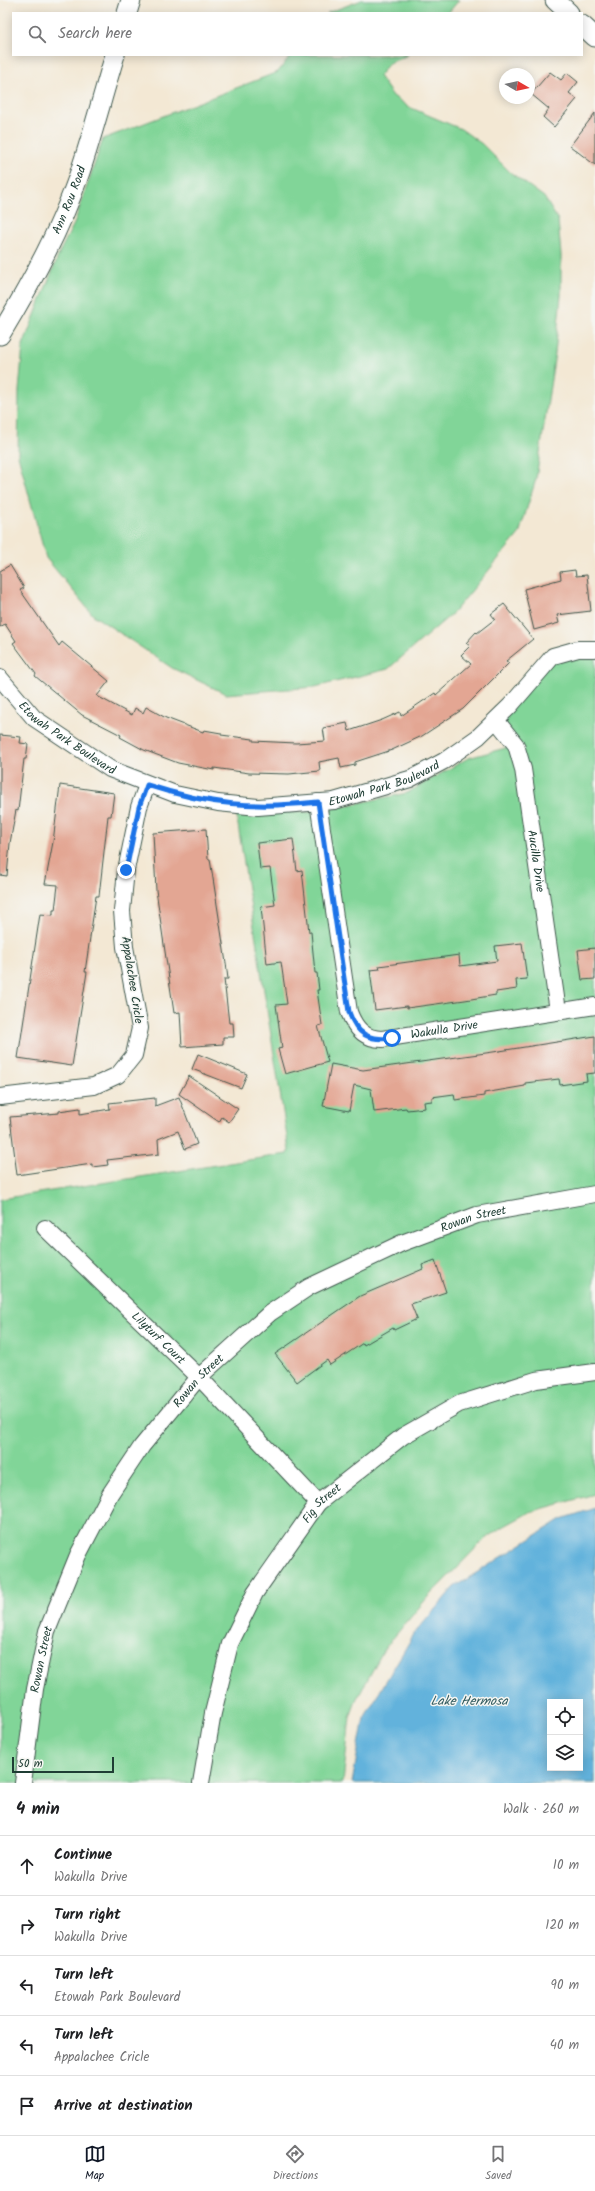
<!DOCTYPE html>
<html lang="en">
<head>
<meta charset="utf-8">
<style>
  body { margin:0; font-family:Kalam,sans-serif; background:#f2f2f2; color:#202124 }
  .controls { position:absolute; right:12px; bottom:12px; display:grid; overflow:hidden; border-radius:0px; box-shadow:0 2px 10px #0003 }
  .controls button { width:36px; height:36px; display:grid; place-items:center; padding:0; border:0; border-bottom:1px solid #e0e0e0; background:#fff; color:#202124; font:20px sans-serif }
  .compass { position:absolute; left:499px; top:68px; width:36px; height:36px; border-radius:50%; background:#fff; box-shadow:0 2px 10px #0003; rotate:99deg }
  .scale { position:absolute; left:12px; bottom:10px; width:102px; box-sizing:border-box; padding-left:4px; border:2px solid #1f3d34; border-top:0; font-size:11px; line-height:14px; white-space:nowrap; color:#1f3d34; -webkit-text-stroke:3px #f6f6f2; paint-order:stroke }
  .stop { position:absolute; width:12px; height:12px; margin:-9px; border:3px solid #1a73e8; border-radius:50%; background:#fff }
  .stop.end { background:#1a73e8; border-color:#fff; box-shadow:0 1px 4px #0008 }
  .list { margin:0; padding:0; list-style:none }
  h2 { display:flex; justify-content:space-between; align-items:center; height:52px; margin:0; padding:0 16px; font-size:17px }
  h2 small { font-size:13px; font-weight:400; color:#757577 }
  .list li { display:grid; grid-template-columns:26px 1fr auto; gap:12px; align-items:center; box-sizing:border-box; height:60px; padding:0 16px; border-top:1px solid #e0e0e0 }
  .list b { display:block; font-size:15px; white-space:nowrap }
  .list p { margin:0; font-size:13px; white-space:nowrap; color:#757577 }
  .list em { font-size:13px; font-style:normal; color:#757577 }
  .icon { flex:none; width:22px; height:22px; fill:none; stroke:currentColor; stroke-width:2; stroke-linecap:round; stroke-linejoin:round }
  .map { position:relative; flex:none; width:595px; height:1783px; overflow:hidden }
  .search { position:absolute; background:#fff; box-shadow:0 2px 10px #0003; left:12px; right:12px; top:12px; height:44px; display:flex; align-items:center; gap:10px; box-sizing:border-box; padding:0 14px; border-radius:0px; color:#757577; font-size:15px }
  .sheet { height:352px; background:#fff }
  nav { display:flex; justify-content:space-around; align-items:center; box-sizing:border-box; height:56px; border-top:1px solid #e0e0e0; background:#fff; font-size:11px; color:#757577 }
  nav a { display:grid; justify-items:center; gap:2px }
  nav .on { color:#111827 }
  .map>svg:first-child { display:block }
  .green { fill:#81d598; stroke:#508966 }
  .water { fill:#62b2dc; stroke:#407888; fill-rule:evenodd }
  .building { fill:#e3a693 }
  .lines { fill:none; stroke-linecap:round; stroke-linejoin:round }
  .minor-casing { stroke:#3f574c; stroke-width:18 }
  .tertiary-casing { stroke:#3f574c; stroke-width:21 }
  .minor { stroke:#fff; stroke-width:16 }
  .tertiary { stroke:#fff; stroke-width:19 }
  .route { stroke:#1a73e8; stroke-width:5 }
  .labels { text-anchor:middle; dominant-baseline:central; stroke-width:3; stroke-linejoin:round; paint-order:stroke }
  .street-label { font-size:12px; fill:#1f3d34; stroke:#f6f6f2 }
  .water-label { font-size:13px; font-style:italic; fill:#305a5e; stroke:#f6f6f2 }
</style>
</head>
<body>
<div class="map">
<svg width="595" height="1783" viewBox="0 0 595 1783">
  <rect width="100%" height="100%" fill="#f6f6f2"/>
  <filter id="ink" filterUnits="userSpaceOnUse"><feTurbulence type="fractalNoise" baseFrequency=".025" numOctaves="2"/><feDisplacementMap in="SourceGraphic" scale="8" xChannelSelector="R" yChannelSelector="G"/><feConvolveMatrix kernelMatrix="1 2 1 2 8 2 1 2 1" color-interpolation-filters="sRGB"/></filter>
  <filter id="wash" filterUnits="userSpaceOnUse"><feTurbulence type="fractalNoise" baseFrequency=".012" numOctaves="4" result="noise"/><feDisplacementMap in="SourceGraphic" scale="16" xChannelSelector="R" yChannelSelector="G"/><feGaussianBlur stdDeviation="0.9" result="paint"/><feColorMatrix in="noise" values="0 0 0 0 0 0 0 0 0 0 0 0 0 0 0 0 0 1.4 0 .05"/><feComposite in="paint" operator="in"/></filter>
  <g filter="url(#wash)">
    <rect width="100%" height="100%" fill="#f3e8d4"/>
    <!-- green -->
    <path class="green" d="M362 0H459L448 13H327Z
      M291 55H408L389 63 379 76 393 96 409 107 461 129 482 144 511 173 544 197 558 220 561 255V296L555 353 536 479 519 534 454 612 388 669 315 687 226 694 172 668 93 615 46 558 18 455 19 391 23 345 61 249 74 224 103 139 278 72Z
      M595 647V1494L530 1512 501 1528 482 1542 427 1598 384 1649 356 1701 350 1717 343 1783H0V1199L287 1154 289 1150 236 812H315L407 793 468 758 513 746 495 708 541 667Z"/>
    <!-- water -->
    <path class="water" d="M595 1508V1783H352L364 1718 414 1634 454 1587 562 1519ZM550 1702H580V1768H550Z"/>
    <g id="blocks">
      <!-- building -->
      <path class="building" d="M550 72 561 80 567 73 578 82 569 93 577 99 554 127 543 117 549 109 531 94Z
        M595 113V165L570 146Z
        M10 565 24 588 20 590 59 646 62 642 109 681 97 696 132 715 135 708 143 713 146 707 166 718 203 732 204 730 221 733V735L253 739V741L296 743 325 741 323 728 347 723 349 731 382 720 400 712 401 716 435 693 436 695 471 664 461 655 470 646 466 643 476 632 477 633 495 619 491 614 504 604 533 639 506 661 509 663 463 709 422 736 392 750 355 762V765L341 768 339 758 319 762 320 771 289 774 249 773 214 768V770L178 763 144 750 120 737 121 735 82 715 35 676 36 674 13 643 16 641 5 624 0 627V571Z
        M575 570 576 576 587 575 591 611 557 615 559 623 534 630 524 589 561 579 560 572Z
        M0 735 21 737 20 743 28 744 26 759H24L18 811 16 810 10 843 7 876 0 875Z
        M60 785 114 793 111 816H108L99 896H96L85 972H87L72 1066 18 1058 40 914 53 915V910H55L58 885 45 884 53 842Z
        M206 829 208 859H210L226 963 228 979H224L229 1023H233L234 1037H223V1044L182 1047 180 1012 174 1013 156 890 153 833Z
        M293 839 297 871 302 870 309 932H311L315 973H317L319 990H317L322 1025 318 1026 328 1062 285 1074 278 1049 282 1048 276 1005 287 1004 281 962 267 964 261 907 275 905 270 868 260 869 257 843Z
        M522 943 527 979 516 980 517 989 496 992V995L465 1000 407 1008V1006L375 1010 370 970 380 969 379 966 459 955 460 966 497 961 495 946Z
        M595 948V979L582 980 578 950Z
        M595 1036V1073L586 1074 587 1081 560 1085 559 1079 525 1083V1086L484 1093V1096L455 1100 454 1094 432 1097V1101L424 1102 425 1108 407 1110 406 1108 374 1112 371 1089 354 1085 349 1111 323 1106 331 1064 363 1070 493 1052Z
        M198 1054 247 1074 241 1088 192 1069Z
        M189 1076 238 1109 229 1122 222 1117 219 1122 179 1094Z
        M179 1097 197 1144 185 1149 178 1131 158 1139 159 1154 107 1160 108 1165 92 1167V1164L17 1175 10 1117 59 1113V1111L80 1108V1114L110 1109 109 1103 155 1098V1106Z
        M435 1260 446 1292 411 1304 417 1319 394 1330 393 1328 364 1345 363 1343 330 1365 327 1360 297 1382 275 1354 360 1296 423 1269 422 1265Z"/>
    </g>
  </g>
  <g filter="url(#ink)">
    <use href="#blocks" fill-opacity="0" stroke="#3f574c" stroke-width="1"/>
    <g class="lines">
      <defs>
        <g id="minor">
          <path id="s1" d="M0 678 34 718 110 769 175 794 218 803 258 807 334 801 410 779 444 761 478 737 510 706 553 656 578 649H595"/>
          <path id="s2" d="M496 720 516 745 523 769 558 1011"/>
          <path id="s3" d="M318 802 349 1012C355 1028 364 1039 382 1039L595 1006"/>
          <path d="M0 1097 94 1086 118 1075 134 1055 140 1028 125 947 122 911 126 870 139 807 147 785"/>
          <path id="s4" d="M45 1228 199 1377 318 1503"/>
          <path id="s5" d="M23 1783 35 1689 47 1631 78 1555 110 1494 142 1446 199 1377 270 1313 309 1287 402 1243 477 1215 595 1194"/>
          <path id="s6" d="M201 1783 213 1713 230 1644 255 1593 318 1503 403 1436 459 1404 536 1380 595 1372"/>
        </g>
        <g id="tertiary">
          <path d="M555 0 569 13"/>
          <path d="M127 13 131 0"/>
          <path d="M582 25 595 37"/>
          <path id="s7" d="M0 335C31 284 61 229 80 172 93 133 103 94 115 55"/>
        </g>
      </defs>
      <!-- minor casing -->
      <use href="#minor" class="minor-casing"/>
      <!-- tertiary casing -->
      <use href="#tertiary" class="tertiary-casing"/>
      <!-- minor -->
      <use href="#minor" class="minor"/>
      <!-- tertiary -->
      <use href="#tertiary" class="tertiary"/>
    </g>
  </g>
  <g class="lines" filter="url(#ink)">
    <!-- route -->
    <path class="route" d="M126 870 139 807 147 785C209 805 254 809 318 802L349 1012C357 1035 369 1041 392 1038"/>
  </g>
  <g class="labels">
    <!-- street labels -->
    <g class="street-label">
      <text stroke="none"><textPath href="#s7" startOffset="152">Ann Rou Road</textPath></text>
      <text stroke="none"><textPath href="#s1" startOffset="91">Etowah Park Boulevard</textPath></text>
      <text stroke="none"><textPath href="#s1" startOffset="427">Etowah Park Boulevard</textPath></text>
      <text stroke="none"><textPath href="#s2" startOffset="150">Aucilla Drive</textPath></text>
      <text transform="translate(132 980) rotate(81)">Appalachee Cricle</text>
      <text stroke="none"><textPath href="#s3" startOffset="321">Wakulla Drive</textPath></text>
      <text stroke="none"><textPath href="#s5" startOffset="773">Rowan Street</textPath></text>
      <text stroke="none"><textPath href="#s4" startOffset="158">Lilyturf Court</textPath></text>
      <text stroke="none"><textPath href="#s5" startOffset="449">Rowan Street</textPath></text>
      <text stroke="none"><textPath href="#s6" startOffset="311">Fig Street</textPath></text>
      <text stroke="none"><textPath href="#s5" startOffset="125">Rowan Street</textPath></text>
    </g>
    <!-- water labels -->
    <g class="water-label">
      <text x="469" y="1701">Lake Hermosa</text>
    </g>
  </g>
</svg>
<div class="controls">
<button><svg class="icon" aria-label="locate" viewBox="0 0 24 24"><circle cx="12" cy="12" r="6"/><path d="M12 2v4M12 18v4M2 12h4M18 12h4"/></svg></button>
<button><svg class="icon" aria-label="layers" viewBox="0 0 24 24"><path d="M12 4l9 5-9 5-9-5zM3 14l9 5 9-5"/></svg></button>
</div>
<svg class="compass" viewBox="-18 -18 36 36"><path d="M0-13l5 13h-10z" fill="#e53935"/><path d="M0 13l5-13h-10z" fill="#757577"/></svg>
<div class="scale">50 m</div>
<div class="stop" style="left:392px;top:1038px"></div>
<div class="stop end" style="left:126px;top:870px"></div>
<div class="search"><svg class="icon" aria-label="search" viewBox="0 0 24 24"><circle cx="10" cy="10" r="6"/><path d="M15 15l6 6"/></svg>Search here</div>
</div>
<section class="sheet">
<h2>4 min<small>Walk · 260 m</small></h2>
<ul class="list">
<li><svg class="icon" aria-label="ahead" viewBox="0 0 24 24"><path d="M12 20V5M6 11l6-6 6 6"/></svg><div><b>Continue</b><p>Wakulla Drive</p></div><em>10 m</em></li>
<li><svg class="icon" aria-label="right" viewBox="0 0 24 24"><path d="M7 20v-9h11M14 6l5 5-5 5"/></svg><div><b>Turn right</b><p>Wakulla Drive</p></div><em>120 m</em></li>
<li><svg class="icon" aria-label="left" viewBox="0 0 24 24"><path d="M17 20v-9H6M10 6l-5 5 5 5"/></svg><div><b>Turn left</b><p>Etowah Park Boulevard</p></div><em>90 m</em></li>
<li><svg class="icon" aria-label="left" viewBox="0 0 24 24"><path d="M17 20v-9H6M10 6l-5 5 5 5"/></svg><div><b>Turn left</b><p>Appalachee Cricle</p></div><em>40 m</em></li>
<li><svg class="icon" aria-label="arrive" viewBox="0 0 24 24"><path d="M6 21V4h12l-3 4 3 4H6"/></svg><div><b>Arrive at destination</b></div></li>
</ul>
</section>
<nav>
<a class="on"><svg class="icon" aria-label="map" viewBox="0 0 24 24"><path d="M3 6l6-2 6 2 6-2v14l-6 2-6-2-6 2zM9 4v14M15 6v14"/></svg>Map</a>
<a><svg class="icon" aria-label="directions" viewBox="0 0 24 24"><path d="M12 3l9 9-9 9-9-9zM9 14v-3h6M13 9l2 2-2 2"/></svg>Directions</a>
<a><svg class="icon" aria-label="saved" viewBox="0 0 24 24"><path d="M7 4h10v16l-5-4-5 4z"/></svg>Saved</a>
</nav>
</body>
</html>
